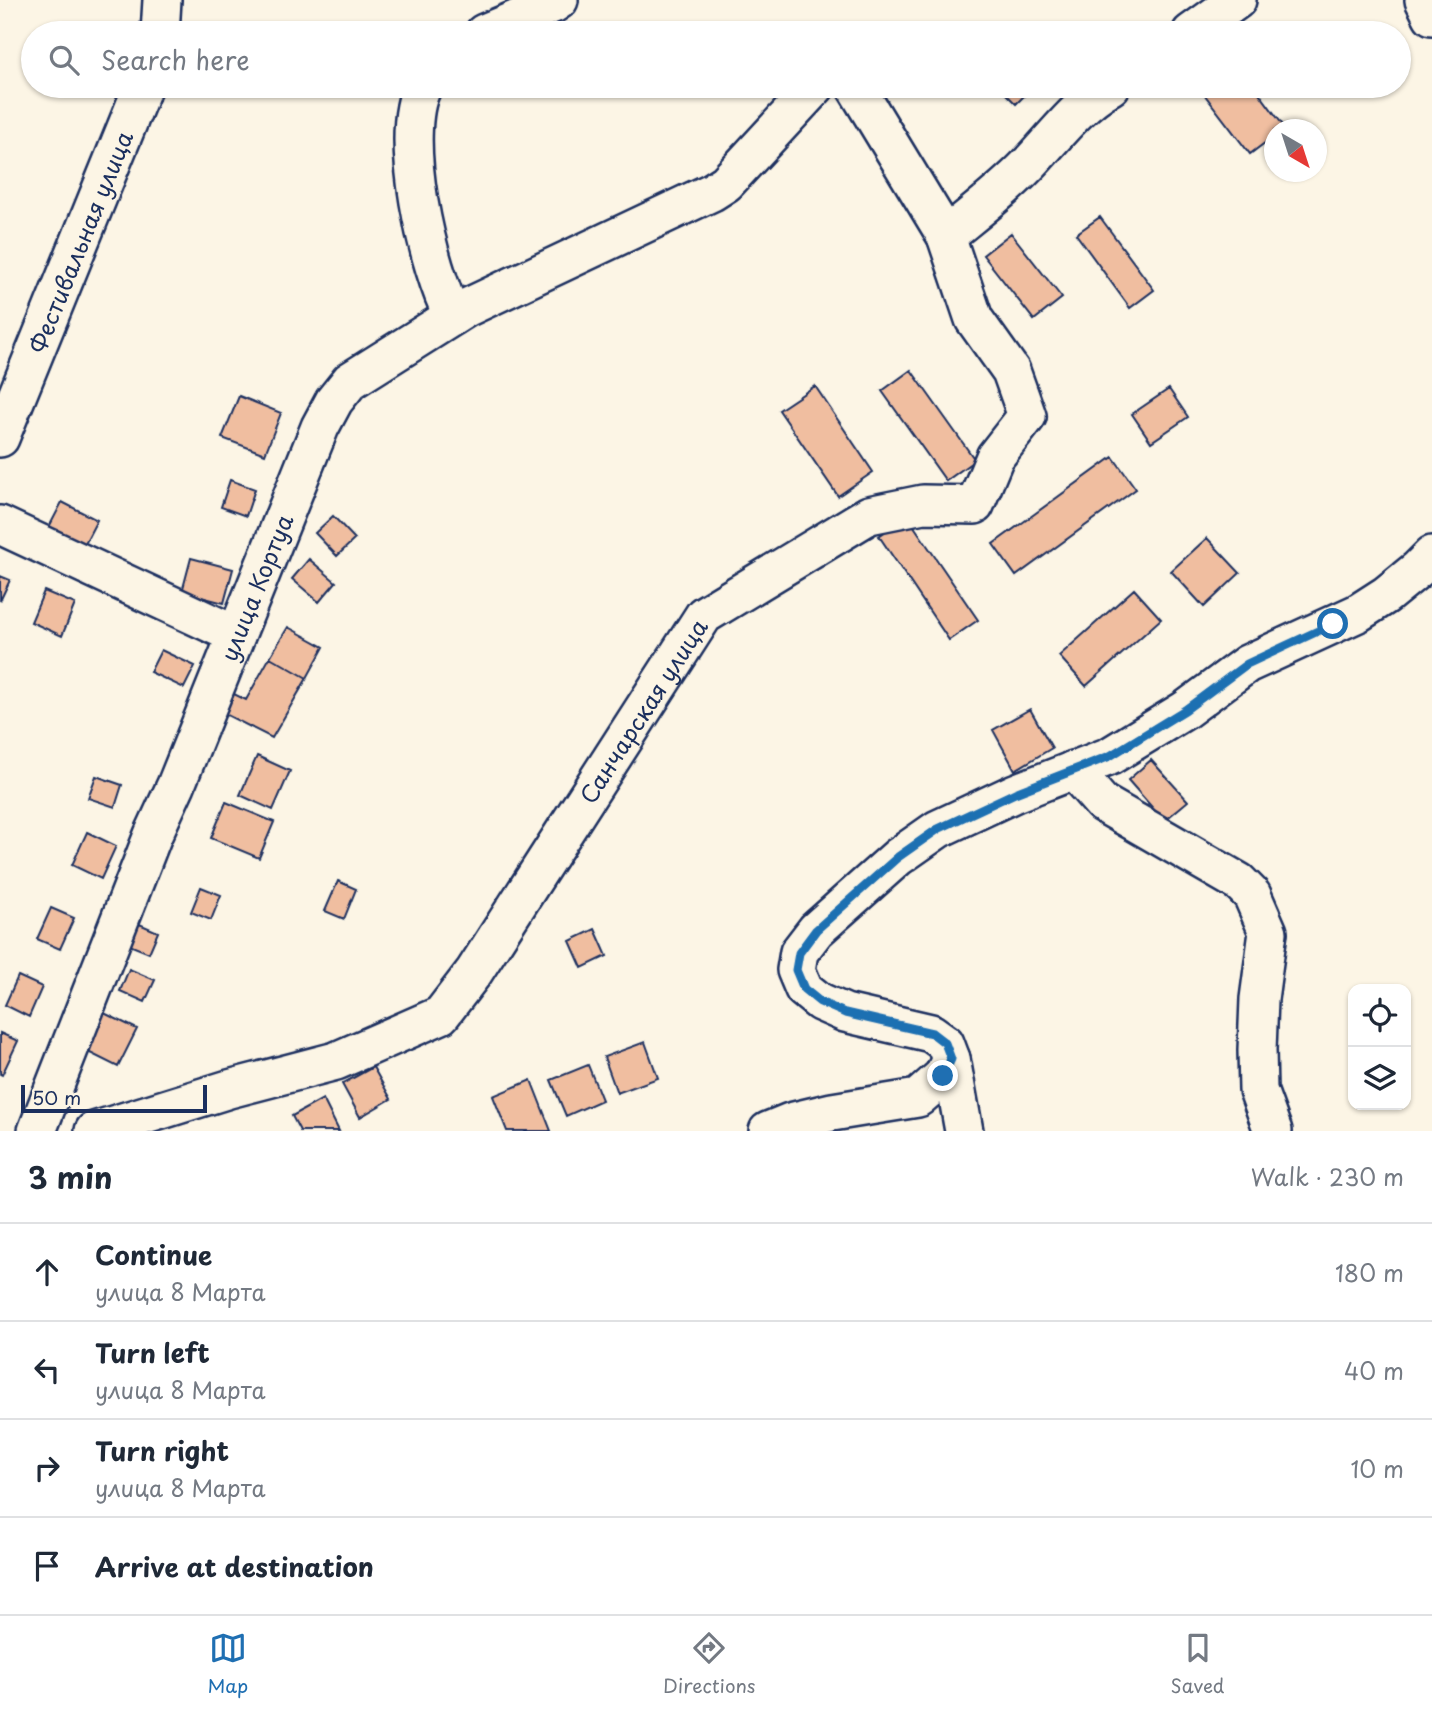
<!DOCTYPE html>
<html lang="en">
<head>
<meta charset="utf-8">
<style>
  body { margin:0; font-family:"Playpen Sans",sans-serif; background:#f6f6f7; color:#1f2937 }
  .controls { position:absolute; right:21px; bottom:21px; display:grid; overflow:hidden; border-radius:14px; box-shadow:0 2px 5px #0004 }
  .controls button { width:63px; height:63px; display:grid; place-items:center; padding:0; border:0; border-bottom:2px solid #e0e1e3; background:#fff; color:#1f2937; font:35px sans-serif }
  .compass { position:absolute; left:1264px; top:119px; width:63px; height:63px; border-radius:50%; background:#fff; box-shadow:0 2px 5px #0004; rotate:141deg }
  .scale { position:absolute; left:21px; bottom:18px; width:186px; box-sizing:border-box; padding-left:7px; border:4px solid #1b2f5e; border-top:0; font-size:19px; line-height:24px; white-space:nowrap; color:#1b2f5e; -webkit-text-stroke:5px #fcf5e5; paint-order:stroke }
  .stop { position:absolute; width:21px; height:21px; margin:-16px; border:5px solid #1f6fb2; border-radius:50%; background:#fff }
  .stop.end { background:#1f6fb2; border-color:#fff; box-shadow:0 2px 7px #0008 }
  .list { margin:0; padding:0; list-style:none }
  h2 { display:flex; justify-content:space-between; align-items:center; height:91px; margin:0; padding:0 28px; font-size:30px }
  h2 small { font-size:23px; font-weight:400; color:#747a83 }
  .list li { display:grid; grid-template-columns:46px 1fr auto; gap:21px; align-items:center; box-sizing:border-box; height:98px; padding:0 28px; border-top:2px solid #e0e1e3 }
  .list b { display:block; font-size:26px; white-space:nowrap }
  .list p { margin:0; font-size:23px; white-space:nowrap; color:#747a83 }
  .list em { font-size:23px; font-style:normal; color:#747a83 }
  .icon { flex:none; width:38px; height:38px; fill:none; stroke:currentColor; stroke-width:2; stroke-linecap:round; stroke-linejoin:round }
  .map { position:relative; flex:none; width:1432px; height:1131px; overflow:hidden }
  .search { position:absolute; background:#fff; box-shadow:0 2px 5px #0004; left:21px; right:21px; top:21px; height:77px; display:flex; align-items:center; gap:18px; box-sizing:border-box; padding:0 24px; border-radius:38px; color:#747a83; font-size:26px }
  .sheet { height:483px; background:#fff }
  nav { display:flex; justify-content:space-around; align-items:center; box-sizing:border-box; height:98px; border-top:2px solid #e0e1e3; background:#fff; font-size:19px; color:#747a83 }
  nav a { display:grid; justify-items:center; gap:4px }
  nav .on { color:#1f6fb2 }
  .map>svg:first-child { display:block }
  .building { fill:#f0bea0; stroke:#1b2f5e; stroke-width:2 }
  .lines { fill:none; stroke-linecap:round; stroke-linejoin:round }
  .minor-casing { stroke:#1b2f5e; stroke-width:42 }
  .minor { stroke:#fcf5e5; stroke-width:37 }
  .route { stroke:#1f6fb2; stroke-width:9 }
  .labels { text-anchor:middle; dominant-baseline:central; stroke-width:5; stroke-linejoin:round; paint-order:stroke }
  .street-label { font-size:23px; fill:#1b2f5e; stroke:#fcf5e5 }
</style>
</head>
<body>
<div class="map">
<svg width="1432" height="1131" viewBox="0 0 1432 1131">
  <rect width="100%" height="100%" fill="#fcf5e5"/>
  <filter id="ink" filterUnits="userSpaceOnUse"><feTurbulence type="fractalNoise" baseFrequency=".0143" numOctaves="2"/><feDisplacementMap in="SourceGraphic" scale="14" xChannelSelector="R" yChannelSelector="G"/><feConvolveMatrix kernelMatrix="1 2 1 2 8 2 1 2 1" color-interpolation-filters="sRGB"/></filter>
  <g filter="url(#ink)">
    <!-- building -->
    <path class="building" d="M998 86H1034L1016 104Z
      M1198 86H1254L1285 128 1274 130V136L1250 154Z
      M1100 217 1154 290 1130 308 1076 234Z
      M1011 233 1062 298 1034 320 983 255Z
      M911 370 975 460 946 481 882 391Z
      M815 386 873 472 838 496 779 410Z
      M1169 389 1188 417 1151 442 1132 414Z
      M239 396 281 413 265 454 222 438Z
      M1113 457 1136 489 1016 576 993 544Z
      M230 480 255 489 246 516 221 507Z
      M62 502 97 520 83 547 48 529Z
      M333 516 355 539 337 556 315 533Z
      M907 516 978 620 949 640 879 536Z
      M1207 538 1240 573 1204 607 1171 571Z
      M191 558 233 569 224 603 182 592Z
      M309 559 336 582 319 602 292 579Z
      M0 576 10 580 0 601Z
      M1134 589 1161 619 1086 686 1059 656Z
      M44 591 75 604 62 636 31 622Z
      M288 627 324 647 307 678 270 657Z
      M161 650 195 666 184 688 150 672Z
      M270 657 307 678 272 738 219 711 230 692 246 700Z
      M1030 709 1052 748 1015 770 993 730Z
      M257 756 290 771 273 810 240 795Z
      M1151 760 1188 801 1164 821 1128 780Z
      M96 776 122 785 115 807 88 798Z
      M226 802 274 822 259 858 211 838Z
      M87 832 116 846 101 879 72 865Z
      M338 881 356 889 344 919 325 911Z
      M201 887 221 895 211 920 191 912Z
      M51 908 74 918 60 949 37 939Z
      M130 920 158 932 149 953 122 942Z
      M595 929 607 956 582 968 570 941Z
      M129 969 155 980 145 1002 120 991Z
      M18 976 42 987 29 1017 5 1005Z
      M104 1013 137 1029 118 1067 86 1051Z
      M0 1033 18 1041 2 1075 0 1074Z
      M645 1042 658 1078 617 1093 604 1057Z
      M588 1065 602 1100 566 1116 551 1080Z
      M373 1067 391 1099 360 1117 342 1084Z
      M531 1080 551 1131H507L493 1096Z
      M323 1099 339 1131H300L292 1116Z"/>
    <g class="lines">
      <defs>
        <g id="minor">
          <path d="M1424 0 1432 16"/>
          <path d="M160 33 162 0"/>
          <path d="M484 33 553 4 559 0"/>
          <path d="M1191 33 1237 0"/>
          <path d="M423 86C397 134 428 269 453 316"/>
          <path d="M946 236C974 213 1003 191 1028 165 1054 138 1078 104 1111 86"/>
          <path id="s1" d="M0 438 143 86"/>
          <path d="M0 525 236 635"/>
          <path d="M1073 770 1102 803 1239 882 1252 895 1268 932 1259 999 1257 1050 1258 1090 1273 1131"/>
          <path d="M951 1059 964 1131"/>
          <path id="s2" d="M37 1131 153 835 176 785 320 427 334 401 350 381 466 308 712 192 726 183 816 86"/>
          <path id="s3" d="M94 1131 229 1089 336 1061 441 1015 474 972 704 615 869 515 923 504 975 505 995 457 1027 416 1011 371 974 319 946 236 855 86"/>
          <path d="M768 1131 790 1122 832 1112 918 1098 943 1076 951 1059 945 1043 931 1033 845 1013 820 1002 804 989 796 970 799 952 816 930 898 857 938 829 1015 793 1110 756 1185 710 1247 664 1358 613 1386 595 1418 569 1432 555"/>
        </g>
      </defs>
      <!-- minor casing -->
      <use href="#minor" class="minor-casing"/>
      <!-- minor -->
      <use href="#minor" class="minor"/>
    </g>
  </g>
  <g class="lines" filter="url(#ink)">
    <!-- route -->
    <path class="route" d="M943 1076 951 1059 945 1043 932 1033 845 1013 820 1002 804 989 796 970 799 953 816 930 898 857 938 829 1015 793 1110 756 1185 710 1247 664 1333 624"/>
  </g>
  <g class="labels">
    <!-- street labels -->
    <g class="street-label">
      <text stroke="none"><textPath href="#s1" startOffset="212">Фестивальная улица</textPath></text>
      <text stroke="none"><textPath href="#s2" startOffset="586">улица Кортуа</textPath></text>
      <text stroke="none"><textPath href="#s3" startOffset="732">Санчарская улица</textPath></text>
    </g>
  </g>
</svg>
<div class="controls">
<button><svg class="icon" aria-label="locate" viewBox="0 0 24 24"><circle cx="12" cy="12" r="6"/><path d="M12 2v4M12 18v4M2 12h4M18 12h4"/></svg></button>
<button><svg class="icon" aria-label="layers" viewBox="0 0 24 24"><path d="M12 4l9 5-9 5-9-5zM3 14l9 5 9-5"/></svg></button>
</div>
<svg class="compass" viewBox="-18 -18 36 36"><path d="M0-13l5 13h-10z" fill="#e53935"/><path d="M0 13l5-13h-10z" fill="#747a83"/></svg>
<div class="scale">50 m</div>
<div class="stop" style="left:1333px;top:624px"></div>
<div class="stop end" style="left:943px;top:1076px"></div>
<div class="search"><svg class="icon" aria-label="search" viewBox="0 0 24 24"><circle cx="10" cy="10" r="6"/><path d="M15 15l6 6"/></svg>Search here</div>
</div>
<section class="sheet">
<h2>3 min<small>Walk · 230 m</small></h2>
<ul class="list">
<li><svg class="icon" aria-label="ahead" viewBox="0 0 24 24"><path d="M12 20V5M6 11l6-6 6 6"/></svg><div><b>Continue</b><p>улица 8 Марта</p></div><em>180 m</em></li>
<li><svg class="icon" aria-label="left" viewBox="0 0 24 24"><path d="M17 20v-9H6M10 6l-5 5 5 5"/></svg><div><b>Turn left</b><p>улица 8 Марта</p></div><em>40 m</em></li>
<li><svg class="icon" aria-label="right" viewBox="0 0 24 24"><path d="M7 20v-9h11M14 6l5 5-5 5"/></svg><div><b>Turn right</b><p>улица 8 Марта</p></div><em>10 m</em></li>
<li><svg class="icon" aria-label="arrive" viewBox="0 0 24 24"><path d="M6 21V4h12l-3 4 3 4H6"/></svg><div><b>Arrive at destination</b></div></li>
</ul>
</section>
<nav>
<a class="on"><svg class="icon" aria-label="map" viewBox="0 0 24 24"><path d="M3 6l6-2 6 2 6-2v14l-6 2-6-2-6 2zM9 4v14M15 6v14"/></svg>Map</a>
<a><svg class="icon" aria-label="directions" viewBox="0 0 24 24"><path d="M12 3l9 9-9 9-9-9zM9 14v-3h6M13 9l2 2-2 2"/></svg>Directions</a>
<a><svg class="icon" aria-label="saved" viewBox="0 0 24 24"><path d="M7 4h10v16l-5-4-5 4z"/></svg>Saved</a>
</nav>
</body>
</html>
